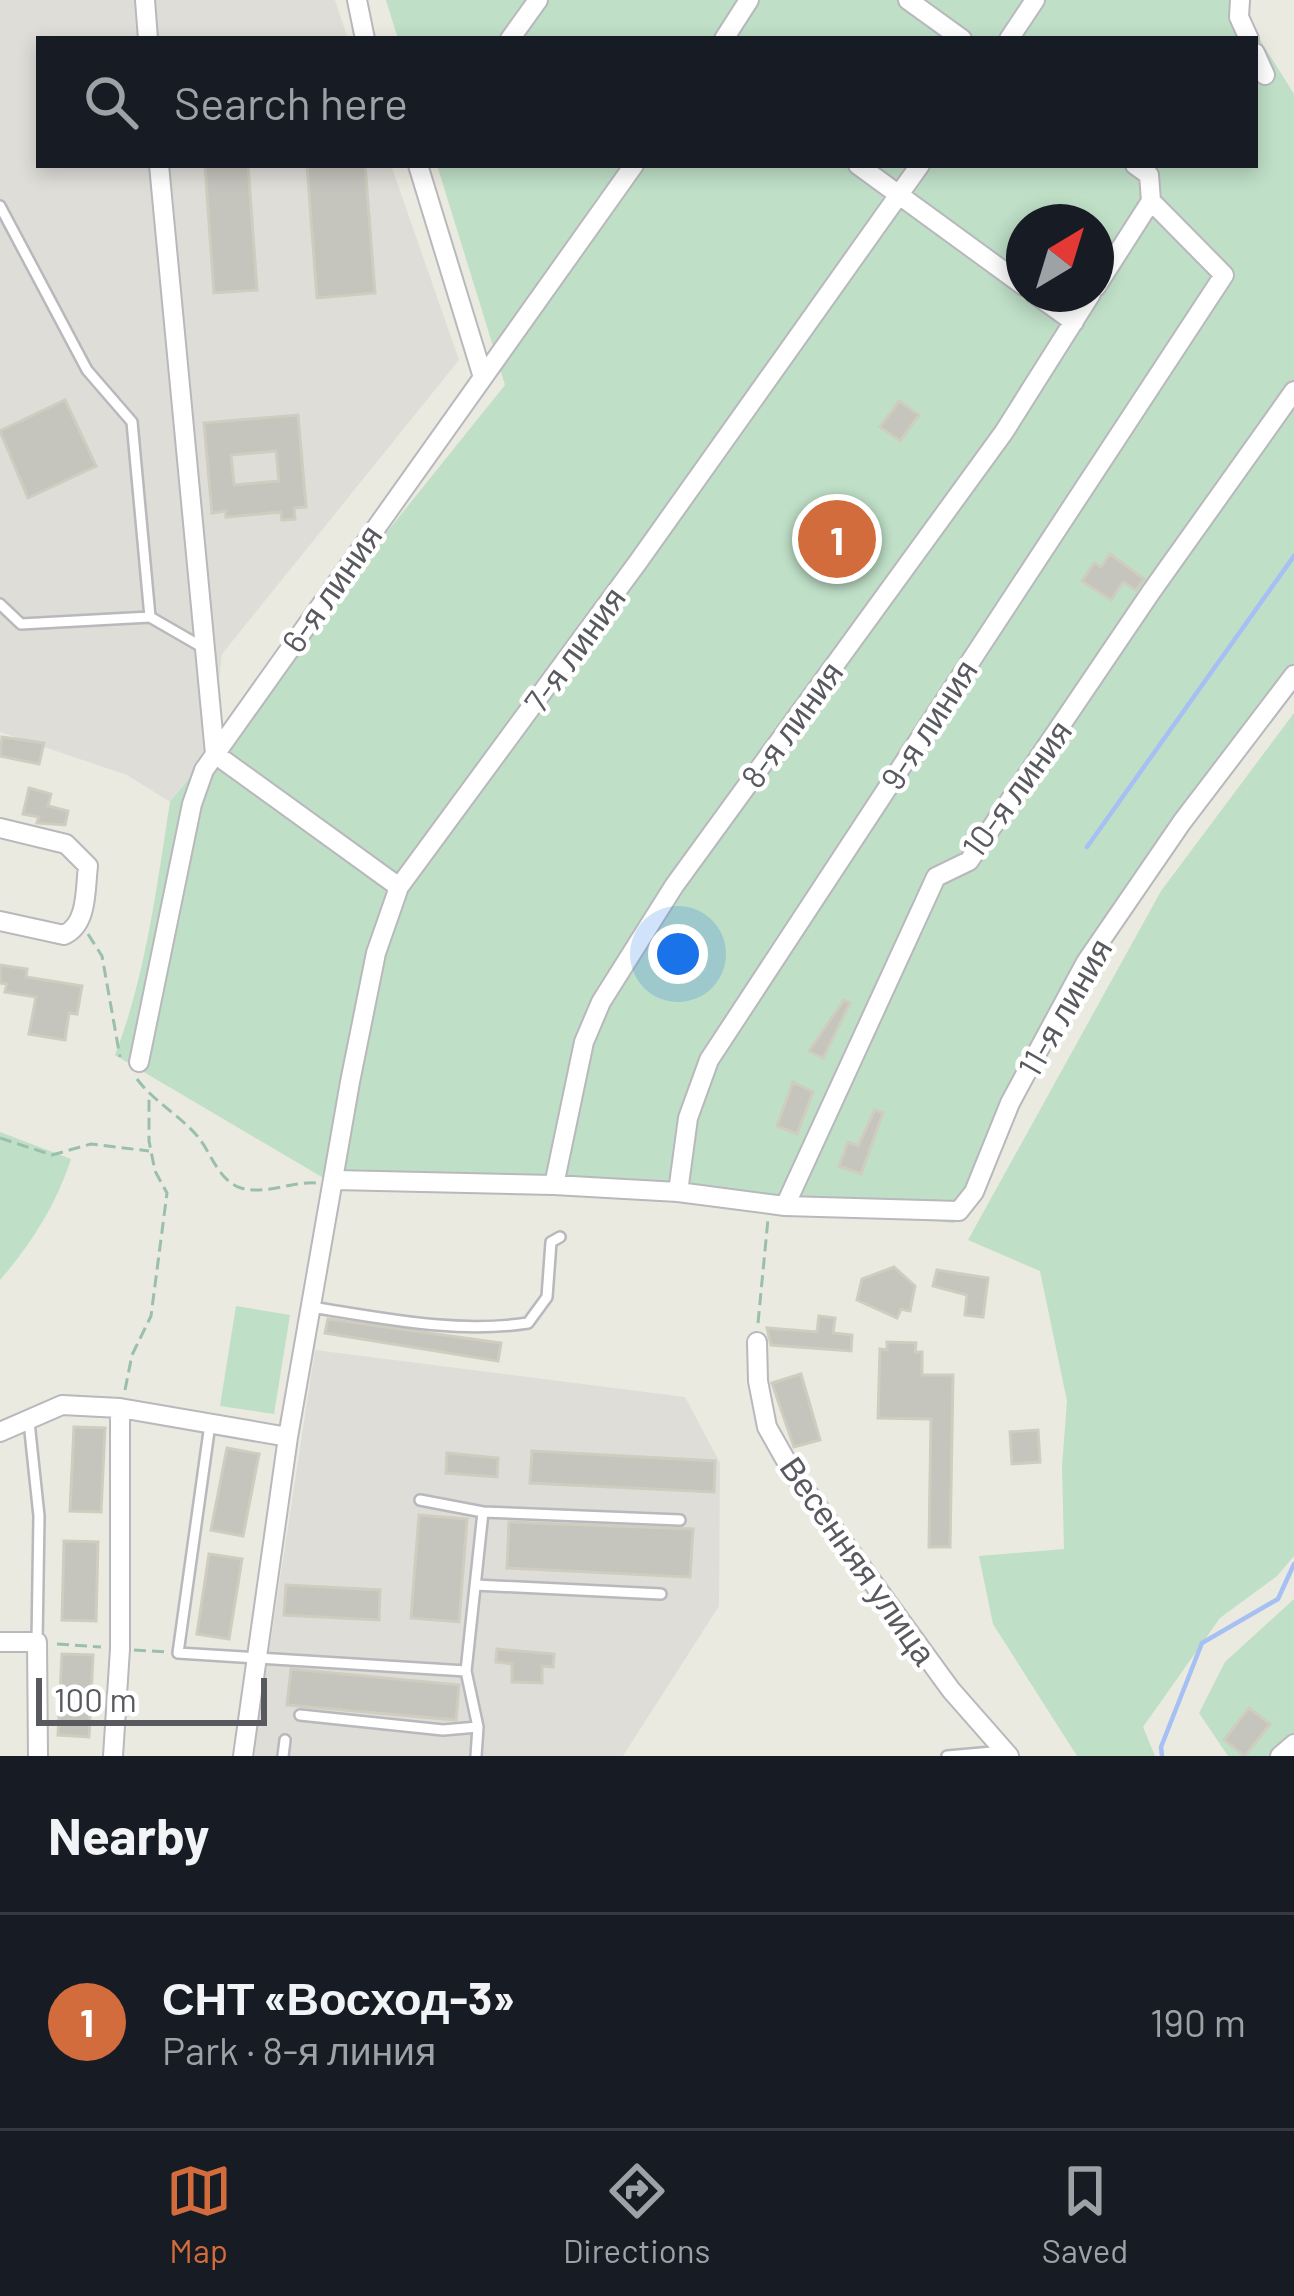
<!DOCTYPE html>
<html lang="en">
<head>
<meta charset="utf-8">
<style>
  body { margin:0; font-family:Barlow,sans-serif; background:#20242c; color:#f1f3f6 }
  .compass { position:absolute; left:1006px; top:204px; width:108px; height:108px; border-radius:50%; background:#171b24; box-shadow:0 6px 18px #0003; rotate:38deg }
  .scale { position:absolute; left:36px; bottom:30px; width:231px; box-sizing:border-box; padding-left:12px; border:6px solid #595a5f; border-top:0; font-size:33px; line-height:42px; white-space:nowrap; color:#595a5f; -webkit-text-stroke:9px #fff; paint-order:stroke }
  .you { position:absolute; left:678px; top:954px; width:42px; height:42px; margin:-30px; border:9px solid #fff; border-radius:50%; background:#1a73e8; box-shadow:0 0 0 18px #1a73e833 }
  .badge { display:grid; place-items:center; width:78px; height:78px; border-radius:50%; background:#d36c3d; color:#fff; font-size:39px; font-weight:700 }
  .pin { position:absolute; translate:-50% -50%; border:6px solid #fff; box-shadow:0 3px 12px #0006 }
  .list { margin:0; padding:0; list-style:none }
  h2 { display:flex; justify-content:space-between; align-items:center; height:156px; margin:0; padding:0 48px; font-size:51px }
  h2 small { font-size:39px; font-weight:400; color:#9ea1a6 }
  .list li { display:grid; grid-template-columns:78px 1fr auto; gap:36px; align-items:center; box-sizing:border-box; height:216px; padding:0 48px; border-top:3px solid #363941 }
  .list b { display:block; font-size:45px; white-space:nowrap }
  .list p { margin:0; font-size:39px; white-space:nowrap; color:#9ea1a6 }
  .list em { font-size:39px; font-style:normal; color:#9ea1a6 }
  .icon { flex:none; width:66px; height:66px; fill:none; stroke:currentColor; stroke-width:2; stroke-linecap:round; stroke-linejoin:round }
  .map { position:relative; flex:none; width:1294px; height:1756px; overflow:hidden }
  .search { position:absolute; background:#171b24; box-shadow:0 6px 18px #0003; left:36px; right:36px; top:36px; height:132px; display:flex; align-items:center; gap:30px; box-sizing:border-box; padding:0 42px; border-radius:0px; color:#9ea1a6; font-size:45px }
  .sheet { height:372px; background:#171b24 }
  nav { display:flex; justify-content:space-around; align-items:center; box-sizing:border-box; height:168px; border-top:3px solid #363941; background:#171b24; font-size:33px; color:#9ea1a6 }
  nav a { display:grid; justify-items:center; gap:6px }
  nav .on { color:#d36c3d }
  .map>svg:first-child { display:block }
  .industrial { fill:#deddd8 }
  .green { fill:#bfdfc7; fill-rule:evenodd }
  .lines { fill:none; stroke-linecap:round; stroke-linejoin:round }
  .stream { stroke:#a6c0f4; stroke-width:4.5 }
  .building { fill:#c5c4bd; stroke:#cecdbf; stroke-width:3; fill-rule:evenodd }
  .service-casing { stroke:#b8b8bd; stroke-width:14 }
  .minor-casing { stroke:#b8b8bd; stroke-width:22 }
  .path { stroke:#9abfac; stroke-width:3; stroke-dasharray:12 6; stroke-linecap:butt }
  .service { stroke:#fff; stroke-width:9 }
  .minor { stroke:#fff; stroke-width:18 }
  .labels { text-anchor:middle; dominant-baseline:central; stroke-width:9; stroke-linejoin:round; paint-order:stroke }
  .street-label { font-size:33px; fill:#595a5f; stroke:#fff }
</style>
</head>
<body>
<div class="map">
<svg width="1294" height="1756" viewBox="0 0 1294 1756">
  <rect width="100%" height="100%" fill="#eaeae0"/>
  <!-- industrial -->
  <path class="industrial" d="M0 0H335L348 39H39V165H391L459 360 222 654 210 751 170 802 127 775 0 732Z
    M315 1350 685 1397 720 1463 719 1606 623 1756H253Z"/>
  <!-- green -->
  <path class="green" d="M386 0H1235L1294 94V692L1089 960 977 1200 954 1223 676 1196 332 1183 115 1055C146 975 157 885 170 802L505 385 437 165H1255V39H398ZM1024 222H1096V294H1024Z
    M1294 713V1556L1277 1576 1220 1618 1143 1727 1155 1756H1077L993 1624 979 1556 1064 1549 1062 1467 1067 1401 1040 1271 968 1240 1161 891Z
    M0 1132 71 1159C56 1205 32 1243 0 1280Z
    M236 1306 290 1315 274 1414 220 1406Z
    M1294 1599V1756H1228L1199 1713 1225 1662Z"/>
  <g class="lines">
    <!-- stream -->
    <path class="stream" d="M1087 847 1294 556
      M1162 1756 1161 1747 1202 1643 1278 1599 1294 1564"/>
  </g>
  <!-- building -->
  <path class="building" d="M205 165H248L257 290 214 293Z
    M307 165H365L375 293 317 298Z
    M65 400 96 466 28 498 0 431Z
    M899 401 919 415 900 441 880 427Z
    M298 415 306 507 294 508 295 519 282 520 281 512 226 517V511L212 513 204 423ZM276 451 279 481 234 485 231 455Z
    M1110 554 1144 579 1136 590 1123 582 1111 600 1082 581 1094 563 1101 567Z
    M2 737 44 743 39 764 0 756Z
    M29 788 51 794 48 806 68 811 65 825 37 823 39 817 23 814Z
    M0 965 27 969 26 977 82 986 77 1014 69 1013 65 1040 29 1034 36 997 5 992 7 984 0 983Z
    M844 1000 850 1003 823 1058 809 1051Z
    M793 1082 813 1092 797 1134 777 1126Z
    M875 1110 883 1113 861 1174 839 1166 848 1142 858 1146Z
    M894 1267 915 1286 910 1311 901 1309 897 1318 857 1300 862 1279Z
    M937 1270 988 1278 983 1317 965 1315 967 1295 933 1286Z
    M819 1316 835 1318 833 1333 852 1335 851 1351 771 1345 767 1328 817 1332Z
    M328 1319 501 1343 498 1361 325 1333Z
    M887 1342 916 1343 915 1352H922V1375H953L950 1547H929L931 1419 878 1418 880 1349 887 1350Z
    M801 1374 820 1440 794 1447 772 1383Z
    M74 1427 105 1428 101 1512 70 1511Z
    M1038 1430 1040 1462 1012 1464 1010 1432Z
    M227 1448 259 1454 243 1536 211 1530Z
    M532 1451 715 1461 714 1492 530 1483Z
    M447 1453 498 1458 497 1477 446 1473Z
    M419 1515 467 1519 459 1622 411 1618Z
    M509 1522 693 1529 690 1577 507 1568Z
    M64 1541 98 1542 96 1621 62 1620Z
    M209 1554 242 1559 229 1639 197 1634Z
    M286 1585 380 1590 379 1620 284 1615Z
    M497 1649 554 1654 553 1667 542 1666V1683L512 1682V1664L496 1662Z
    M62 1654 93 1655 89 1737 58 1735Z
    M291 1669 459 1685 456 1720 287 1705Z
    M1249 1708 1270 1724 1245 1756 1224 1740Z"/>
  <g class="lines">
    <defs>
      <path id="service" d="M0 206 87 370 132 422 150 617 202 647
        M0 604 21 624 150 617
        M311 1307C382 1318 456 1334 528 1323L547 1297 551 1242 560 1237
        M29 1422 39 1516 37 1642
        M210 1424 178 1653 466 1671 483 1512 680 1520
        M420 1500 483 1512
        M475 1585 661 1594
        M466 1671 478 1727 476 1756
        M300 1715 443 1730 478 1727
        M283 1756 285 1740
        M947 1756 1004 1751"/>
      <path id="minor" d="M145 0 148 39
        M357 0 365 39
        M908 0 962 39
        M1240 0 1239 17 1249 39
        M510 39 538 0
        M724 39 749 0
        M1009 39 1035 0
        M1255 53 1265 75
        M159 165 215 754 399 887
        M418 165 482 374
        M858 165 1024 286
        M1096 287 1151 201
        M1035 294 1074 322
        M0 828 66 844 88 866C85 890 88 924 64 935L0 921
        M139 1062 192 804 204 770 634 165
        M335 1180 554 1185 678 1192 785 1206 959 1211 974 1192 1010 1103 1086 962 1182 822 1294 675
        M554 1185 584 1042 601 1002 674 886 1004 432 1091 294
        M678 1192 688 1118 709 1060 1224 275 1151 201 1149 175 1135 165
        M785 1206 936 877 969 861 1151 592 1294 391
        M757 1342 758 1381 767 1427 793 1473 951 1690 1009 1756
        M0 1432 62 1405 120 1408
        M0 1642H37L38 1756
        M113 1756 120 1649V1408L288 1437
        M243 1756 288 1437 350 1082 376 953 399 887 638 562 920 165
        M1280 1756 1294 1744"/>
    </defs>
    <!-- service casing -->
    <use href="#service" class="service-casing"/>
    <!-- minor casing -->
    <use href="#minor" class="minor-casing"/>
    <!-- path -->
    <path class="path" d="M88 934 102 956 120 1057
      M137 1079C154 1102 180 1115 199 1138 212 1155 219 1181 241 1188 266 1195 293 1181 317 1183
      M0 1138 52 1155 91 1144 149 1151
      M758 1323 768 1219
      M125 1390 132 1355 151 1316 167 1193 155 1171 149 1141V1097
      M57 1644 101 1647
      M134 1650 167 1652"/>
    <!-- service -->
    <use href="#service" class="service"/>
    <!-- minor -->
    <use href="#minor" class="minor"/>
  </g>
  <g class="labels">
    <!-- street labels -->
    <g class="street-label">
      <text transform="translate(331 588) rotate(-55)">6-я линия</text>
      <text transform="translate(574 649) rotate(-54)">7-я линия</text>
      <text transform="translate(791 724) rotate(-54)">8-я линия</text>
      <text transform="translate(928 724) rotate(-57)">9-я линия</text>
      <text transform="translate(1016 788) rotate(-54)">10-я линия</text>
      <text transform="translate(1064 1007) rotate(-60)">11-я линия</text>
      <text transform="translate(859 1560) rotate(55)">Весенняя улица</text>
    </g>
  </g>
</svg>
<svg class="compass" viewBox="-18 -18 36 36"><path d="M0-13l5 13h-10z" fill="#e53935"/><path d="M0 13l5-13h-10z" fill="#9ea1a6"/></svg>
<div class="scale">100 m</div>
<div class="you"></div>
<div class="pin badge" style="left:837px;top:539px">1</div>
<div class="search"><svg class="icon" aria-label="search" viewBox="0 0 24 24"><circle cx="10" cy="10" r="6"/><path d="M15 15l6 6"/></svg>Search here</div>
</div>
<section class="sheet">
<h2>Nearby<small></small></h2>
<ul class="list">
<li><span class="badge">1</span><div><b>СНТ «Восход-3»</b><p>Park · 8-я линия</p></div><em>190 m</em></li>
</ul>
</section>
<nav>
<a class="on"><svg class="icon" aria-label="map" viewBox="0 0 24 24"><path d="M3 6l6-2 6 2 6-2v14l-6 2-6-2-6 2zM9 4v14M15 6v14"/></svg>Map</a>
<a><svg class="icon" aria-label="directions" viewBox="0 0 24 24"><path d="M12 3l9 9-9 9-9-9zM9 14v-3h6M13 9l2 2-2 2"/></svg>Directions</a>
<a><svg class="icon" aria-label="saved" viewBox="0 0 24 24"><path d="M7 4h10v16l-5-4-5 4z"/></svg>Saved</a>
</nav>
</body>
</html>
